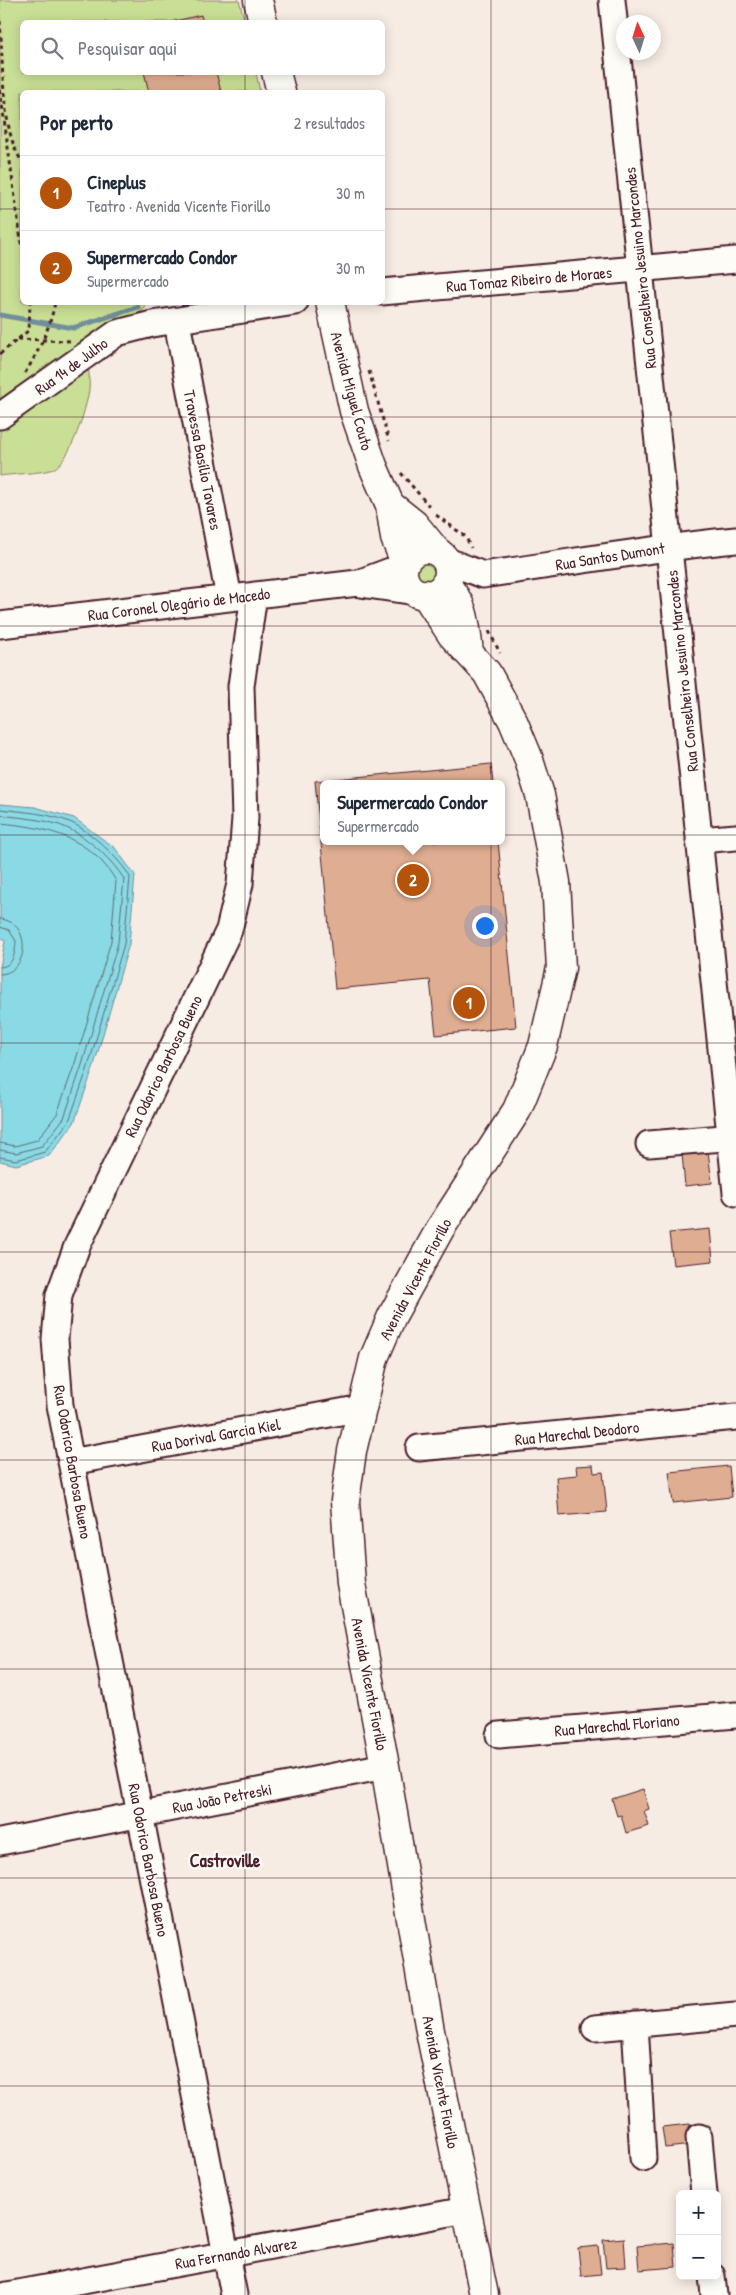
<!DOCTYPE html>
<html lang="pt">
<head>
<meta charset="utf-8">
<style>
  body { margin:0; font-family:"Patrick Hand",sans-serif; background:#f2f2f3; color:#1f2937 }
  .controls { position:absolute; right:15px; bottom:15px; display:grid; overflow:hidden; border-radius:8px; box-shadow:0 2px 12px #0003 }
  .controls button { width:45px; height:45px; display:grid; place-items:center; padding:0; border:0; border-bottom:1px solid #e0e1e3; background:#fff; color:#1f2937; font:25px sans-serif }
  .compass { position:absolute; left:616px; top:15px; width:45px; height:45px; border-radius:50%; background:#fff; box-shadow:0 2px 12px #0003; rotate:356deg }
  .you { position:absolute; left:484px; top:925px; width:18px; height:18px; margin:-12px; border:4px solid #fff; border-radius:50%; background:#1a73e8; box-shadow:0 0 0 8px #1a73e833 }
  .badge { display:grid; place-items:center; width:32px; height:32px; border-radius:50%; background:#b45309; color:#fff; font-size:16px; font-weight:700 }
  .pin { position:absolute; translate:-50% -50%; border:2px solid #fff; box-shadow:0 1px 5px #0006 }
  .popup { position:absolute; left:320px; top:780px; width:185px; height:65px; box-sizing:border-box; display:grid; place-content:center; border-radius:8px; background:#fff; filter:drop-shadow(0 1px 4px #0005); font-size:16px; white-space:nowrap; color:#747a83 }
  .popup b { font-size:19px; color:#1f2937 }
  .popup::after { content:''; position:absolute; left:50%; top:100%; margin-left:-10px; border:10px solid transparent; border-top-color:#fff }
  .list { margin:0; padding:0; list-style:none }
  h2 { display:flex; justify-content:space-between; align-items:center; height:65px; margin:0; padding:0 20px; font-size:21px }
  h2 small { font-size:16px; font-weight:400; color:#747a83 }
  .list li { display:grid; grid-template-columns:32px 1fr auto; gap:15px; align-items:center; box-sizing:border-box; height:75px; padding:0 20px; border-top:1px solid #e0e1e3 }
  .list b { display:block; font-size:19px; white-space:nowrap }
  .list p { margin:0; font-size:16px; white-space:nowrap; color:#747a83 }
  .list em { font-size:16px; font-style:normal; color:#747a83 }
  .icon { flex:none; width:28px; height:28px; fill:none; stroke:currentColor; stroke-width:2; stroke-linecap:round; stroke-linejoin:round }
  .map { position:relative; flex:none; width:736px; height:2295px; overflow:hidden }
  .search { position:absolute; background:#fff; box-shadow:0 2px 12px #0003; left:20px; top:20px; width:365px; height:55px; display:flex; align-items:center; gap:12px; box-sizing:border-box; padding:0 18px; border-radius:8px; color:#747a83; font-size:19px }
  .panel { position:absolute; background:#fff; box-shadow:0 2px 12px #0003; left:20px; top:90px; width:365px; height:215px; border-radius:8px }
  .map>svg:first-child { display:block }
  .green { fill:#c9df95; stroke:#8a7f60 }
  .water { fill:#89dae5; stroke:#708f9b }
  .lines { fill:none; stroke-linecap:round; stroke-linejoin:round }
  .shore { stroke:#636a75; stroke-width:1 }
  .stream { stroke:#708f9b; stroke-width:5 }
  .building { fill:#dfad91; stroke:#4a1f2b }
  .minor-casing { stroke:#4a1f2b; stroke-width:29 }
  .major-casing { stroke:#4a1f2b; stroke-width:31 }
  .path { stroke:#4a1f2b; stroke-width:3; stroke-dasharray:4 4; stroke-linecap:butt }
  .minor { stroke:#fdfcf7; stroke-width:25 }
  .major { stroke:#fdfcf7; stroke-width:28 }
  .grid { fill:none; stroke:#4a1f2b; stroke-width:1; stroke-opacity:0.55 }
  .labels { text-anchor:middle; dominant-baseline:central; stroke-width:4.5; stroke-linejoin:round; paint-order:stroke }
  .street-label { font-size:16px; fill:#4a1f2b; stroke:#fdfcf7 }
  .neighbourhood-label { font-size:18px; font-weight:bold; fill:#4a1f2b; stroke:#fdfcf7 }
</style>
</head>
<body>
<div class="map">
<svg width="736" height="2295" viewBox="0 0 736 2295">
  <rect width="100%" height="100%" fill="#f7ece3"/>
  <filter id="ink" filterUnits="userSpaceOnUse"><feTurbulence type="fractalNoise" baseFrequency=".02" numOctaves="2"/><feDisplacementMap in="SourceGraphic" scale="10" xChannelSelector="R" yChannelSelector="G"/><feConvolveMatrix kernelMatrix="1 2 1 2 8 2 1 2 1" color-interpolation-filters="sRGB"/></filter>
  <g filter="url(#ink)">
    <!-- green -->
    <path class="green" d="M0 0H239L245 22H22V72L256 73 260 92H22V302L150 303 142 311 90 334C84 357 91 370 89 390 86 409 71 461 53 469 44 473 12 474 0 476Z
      M417 572a10 10 0 1 1 20 0a10 10 0 1 1-20 0Z"/>
    <!-- water -->
    <path class="water" d="M0 804 35 807 74 818 115 848 135 875 129 944 93 1069 74 1123 49 1156 16 1165 0 1161V967L5 941 0 937Z"/>
    <g class="lines">
      <!-- shore -->
      <path class="shore" d="M0 809C24 812 50 813 72 823 91 832 120 859 130 877L124 944 88 1067 69 1121 45 1152 16 1160 0 1157
        M0 815C22 818 49 819 69 829 89 838 113 861 124 879L118 943 82 1065 64 1118 42 1146 16 1153 0 1150
        M0 823C46 827 91 837 116 881L111 941 75 1063 57 1114 37 1140 15 1146 0 1143
        M0 919C32 921 30 973 0 974
        M0 927 9 930 16 941C15 953 14 966 0 967"/>
      <!-- stream -->
      <path class="stream" d="M0 315 73 328 138 307"/>
    </g>
    <!-- building -->
    <path class="building" d="M201 15 203 22H171Z
      M144 72H216L221 92H149Z
      M491 764 493 784H324V841H498L516 1027 436 1035 430 980 335 989 315 781Z
      M708 1151 712 1183 685 1186 682 1154Z
      M710 1229 713 1261 673 1265 669 1233Z
      M593 1465 594 1473 603 1472 607 1512 559 1516 556 1477 577 1475 576 1466Z
      M729 1466 732 1497 673 1503 669 1472Z
      M643 1789 649 1809 644 1811 649 1826 626 1833 621 1815 617 1816 612 1799Z
      M690 2124 692 2145 665 2148 662 2127Z
      M624 2238 626 2267 606 2268 603 2240Z
      M674 2243 676 2267 639 2270 637 2246Z
      M598 2246 601 2274 581 2276 578 2248Z"/>
    <g class="lines">
      <defs>
        <path id="minor" d="M612 0 736 1193
          M382 292 736 260
          M177 322 229 598
          M0 416 117 333 152 324 295 302
          M445 560 483 575
          M483 575C568 563 651 548 736 540
          M360 584 416 592
          M0 625 358 583 390 571 403 569
          M699 840 736 837
          M649 1144 736 1137
          M419 1448 736 1417
          M71 1462 362 1408
          M499 1735 736 1715
          M0 1842 385 1766
          M635 2024 643 2158
          M595 2028 736 2015
          M699 2137 704 2194
          M712 2276 714 2295
          M7 2295 466 2210
          M234 2295 60 1405 55 1339 59 1295 77 1246 229 930 240 884 245 818 241 686 254 595"/>
        <path id="major" d="M258 0 263 22
          M276 72 281 92
          M330 302 354 411 373 466 390 505 395 538 405 562
          M390 505 414 524 437 552
          M403 572a23 23 0 1 1 46 0a23 23 0 1 1-46 0Z
          M445 584C466 606 465 623 469 652
          M425 594 452 635 487 673 513 721 528 757 540 795 556 882 561 968 543 1046 517 1110 440 1229 392 1316 374 1358 352 1451 345 1501 351 1584 385 1766 430 2031 484 2295"/>
      </defs>
      <!-- minor casing -->
      <use href="#minor" class="minor-casing"/>
      <!-- major casing -->
      <use href="#major" class="major-casing"/>
      <!-- path -->
      <path class="path" d="M0 21C3 56 1 135 22 161
        M0 90 22 248
        M18 339 70 341
        M0 354 29 330 30 302
        M369 371 389 441
        M25 373C39 351 50 328 55 302
        M401 473 429 506
        M436 515 466 537 471 548
        M489 631 500 653"/>
      <!-- minor -->
      <use href="#minor" class="minor"/>
      <!-- major -->
      <use href="#major" class="major"/>
    </g>
  </g>
  <!-- grid -->
  <path class="grid" d="M245 0V22M491 0V2295M245 72V92M0 209H22M382 209H736M245 302V2295M0 417H736M0 626H736M0 835H736M0 1043H736M0 1252H736M0 1460H736M0 1669H736M0 1878H736M0 2086H736"/>
  <g class="labels">
    <!-- street labels -->
    <g class="street-label">
      <text transform="translate(640 268) rotate(-96)">Rua Conselheiro Jesuino Marcondes</text>
      <text transform="translate(529 279) rotate(-5)">Rua Tomaz Ribeiro de Moraes</text>
      <text transform="translate(71 366) rotate(-36)">Rua 14 de Julho</text>
      <text transform="translate(352 391) rotate(75)">Avenida Miguel Couto</text>
      <text transform="translate(203 460) rotate(79)">Travessa Basílio Tavares</text>
      <text transform="translate(610 556) rotate(-9)">Rua Santos Dumont</text>
      <text transform="translate(179 604) rotate(-7)">Rua Coronel Olegário de Macedo</text>
      <text transform="translate(682 671) rotate(-96)">Rua Conselheiro Jesuino Marcondes</text>
      <text transform="translate(163 1066) rotate(-64)">Rua Odorico Barbosa Bueno</text>
      <text transform="translate(415 1279) rotate(-62)">Avenida Vicente Fiorillo</text>
      <text transform="translate(577 1433) rotate(-6)">Rua Marechal Deodoro</text>
      <text transform="translate(216 1435) rotate(-10)">Rua Dorival Garcia Kiel</text>
      <text transform="translate(73 1462) rotate(80)">Rua Odorico Barbosa Bueno</text>
      <text transform="translate(370 1684) rotate(79)">Avenida Vicente Fiorillo</text>
      <text transform="translate(617 1725) rotate(-5)">Rua Marechal Floriano</text>
      <text transform="translate(222 1798) rotate(-11)">Rua João Petreski</text>
      <text transform="translate(149 1860) rotate(79)">Rua Odorico Barbosa Bueno</text>
      <text transform="translate(441 2082) rotate(79)">Avenida Vicente Fiorillo</text>
      <text transform="translate(236 2253) rotate(-10)">Rua Fernando Alvarez</text>
    </g>
    <!-- neighbourhood labels -->
    <g class="neighbourhood-label">
      <text x="225" y="1860">Castroville</text>
    </g>
  </g>
</svg>
<div class="controls">
<button>+</button>
<button>−</button>
</div>
<svg class="compass" viewBox="-18 -18 36 36"><path d="M0-13l5 13h-10z" fill="#e53935"/><path d="M0 13l5-13h-10z" fill="#747a83"/></svg>
<div class="you"></div>
<div class="pin badge" style="left:469px;top:1003px">1</div>
<div class="pin badge" style="left:413px;top:880px">2</div>
<div class="popup"><b>Supermercado Condor</b>Supermercado</div>
<div class="search"><svg class="icon" aria-label="search" viewBox="0 0 24 24"><circle cx="10" cy="10" r="6"/><path d="M15 15l6 6"/></svg>Pesquisar aqui</div>
<section class="panel">
<h2>Por perto<small>2 resultados</small></h2>
<ul class="list">
<li><span class="badge">1</span><div><b>Cineplus</b><p>Teatro · Avenida Vicente Fiorillo</p></div><em>30 m</em></li>
<li><span class="badge">2</span><div><b>Supermercado Condor</b><p>Supermercado</p></div><em>30 m</em></li>
</ul>
</section>
</div>
</body>
</html>
